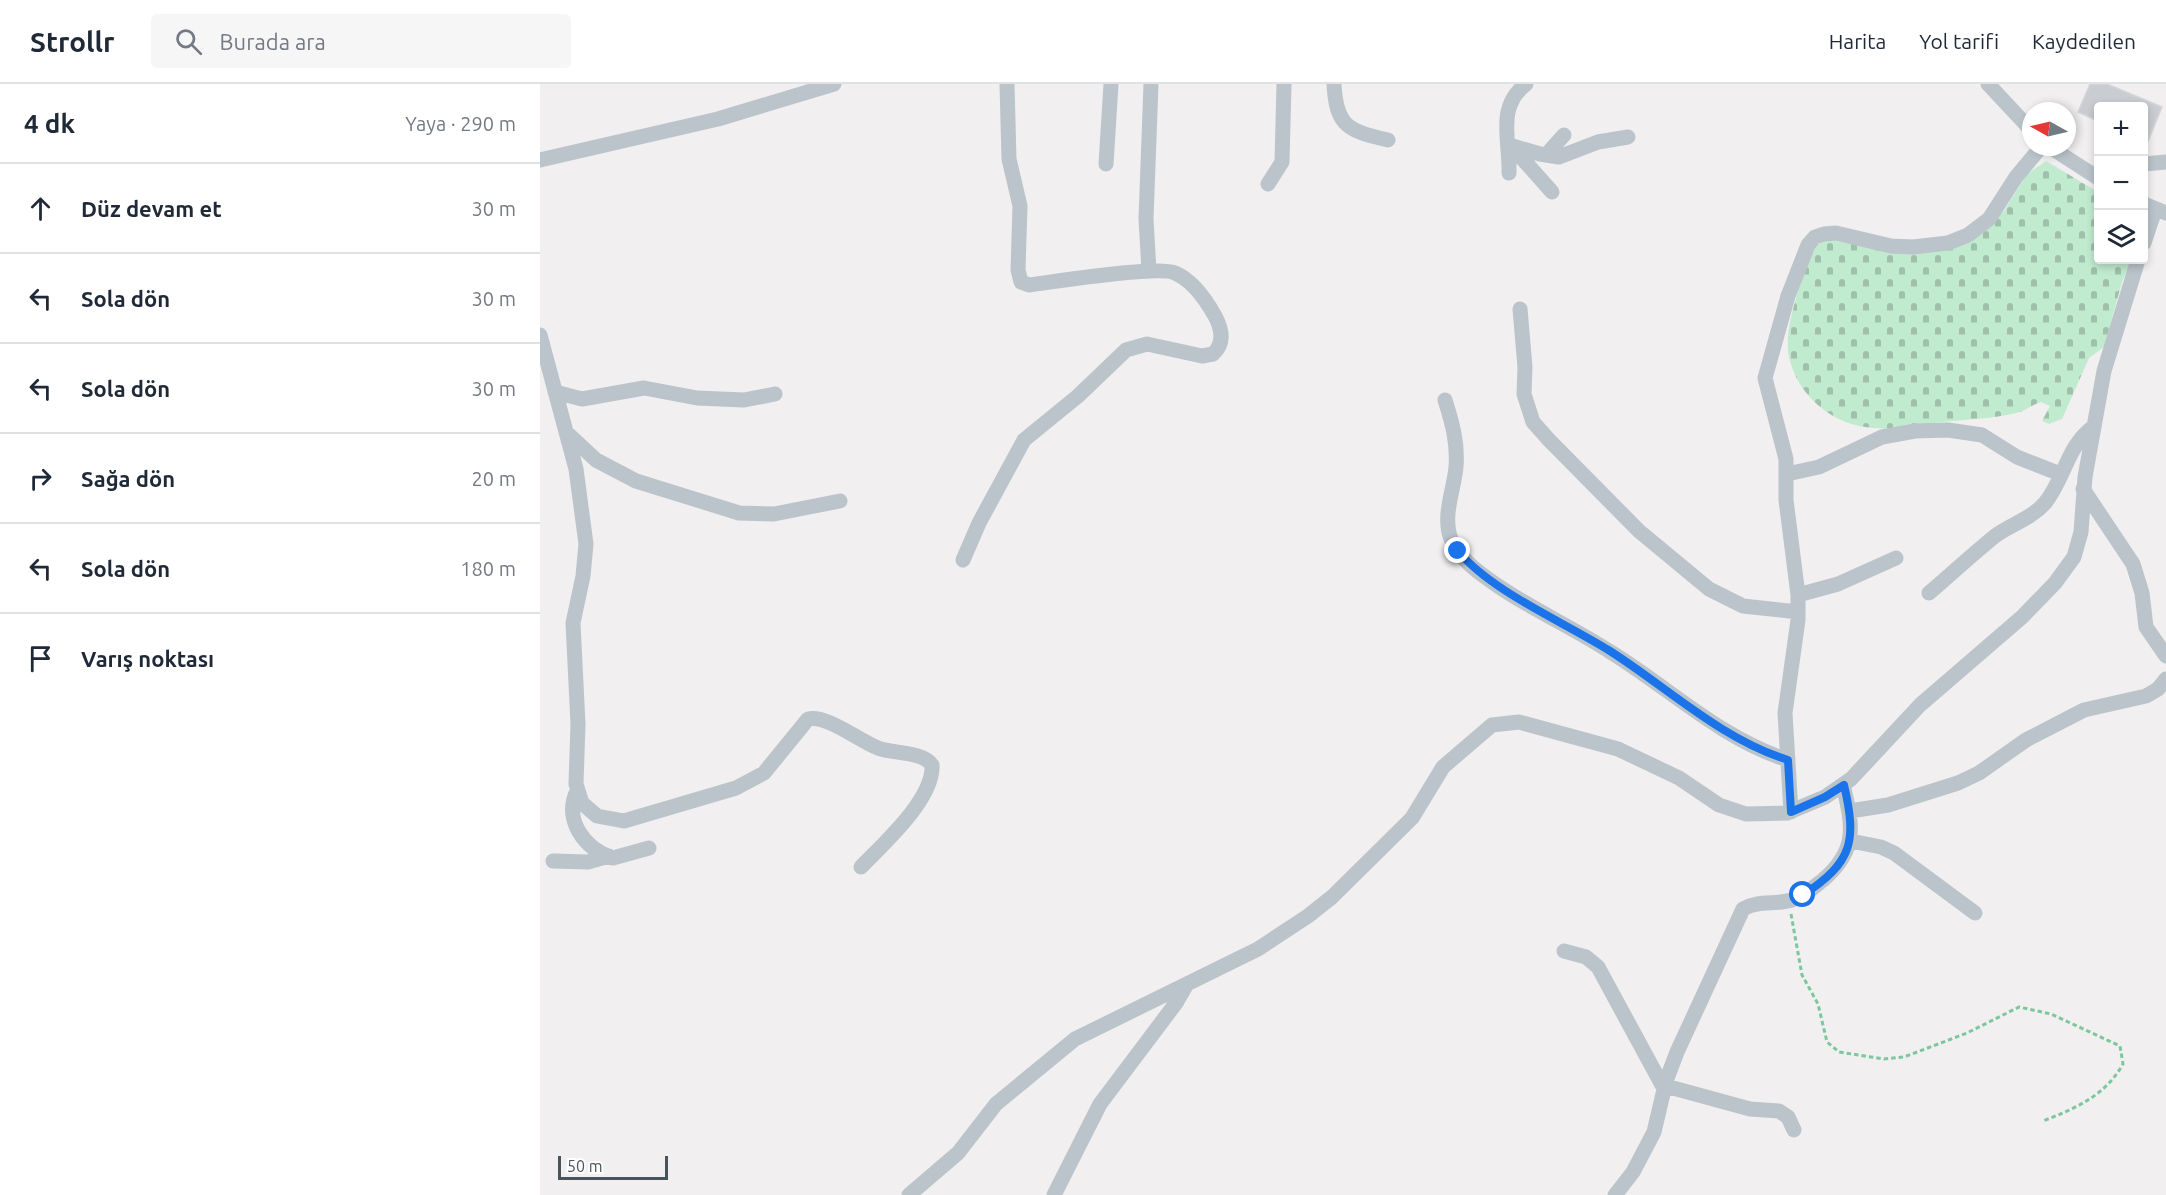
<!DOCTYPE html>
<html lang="tr">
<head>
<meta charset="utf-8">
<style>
  body { margin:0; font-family:Ubuntu,sans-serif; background:#f6f6f7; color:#1f2937 }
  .controls { position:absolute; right:18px; top:18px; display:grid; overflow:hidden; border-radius:6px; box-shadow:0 3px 9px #0003 }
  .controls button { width:54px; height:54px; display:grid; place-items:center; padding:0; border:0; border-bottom:2px solid #e0e1e3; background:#fff; color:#1f2937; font:30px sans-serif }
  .compass { position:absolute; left:1482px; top:18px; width:54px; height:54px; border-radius:50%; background:#fff; box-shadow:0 3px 9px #0003; rotate:278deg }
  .scale { position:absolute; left:18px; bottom:15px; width:110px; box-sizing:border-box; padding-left:6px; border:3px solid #48535b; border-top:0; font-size:16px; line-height:21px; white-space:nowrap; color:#48535b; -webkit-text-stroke:4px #fff; paint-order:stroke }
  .stop { position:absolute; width:18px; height:18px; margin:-14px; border:4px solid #1a73e8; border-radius:50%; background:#fff }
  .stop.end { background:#1a73e8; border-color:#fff; box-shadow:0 2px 6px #0008 }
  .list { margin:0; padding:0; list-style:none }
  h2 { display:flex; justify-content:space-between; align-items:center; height:78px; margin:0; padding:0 24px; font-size:26px }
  h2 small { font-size:20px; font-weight:400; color:#747a83 }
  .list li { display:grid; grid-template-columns:39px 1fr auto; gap:18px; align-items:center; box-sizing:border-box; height:90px; padding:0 24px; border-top:2px solid #e0e1e3 }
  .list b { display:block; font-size:22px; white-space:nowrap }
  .list em { font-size:20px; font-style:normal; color:#747a83 }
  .icon { flex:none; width:33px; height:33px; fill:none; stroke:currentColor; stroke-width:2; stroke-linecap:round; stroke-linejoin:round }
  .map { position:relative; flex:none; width:1626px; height:1111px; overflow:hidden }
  header { display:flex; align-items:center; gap:36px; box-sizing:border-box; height:84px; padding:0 30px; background:#fff; border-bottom:2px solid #e0e1e3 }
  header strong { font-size:28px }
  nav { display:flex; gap:33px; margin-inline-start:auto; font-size:21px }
  .search { width:420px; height:54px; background:#f6f6f7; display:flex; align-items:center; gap:15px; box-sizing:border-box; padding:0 21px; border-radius:6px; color:#747a83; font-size:22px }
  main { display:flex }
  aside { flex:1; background:#fff }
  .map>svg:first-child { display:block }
  .cemetery { fill:url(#cemetery-stones) }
  .building { fill:#c9ccd1; stroke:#d3d6da; stroke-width:1.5 }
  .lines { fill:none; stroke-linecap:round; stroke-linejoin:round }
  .path { stroke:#7cc79d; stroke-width:3; stroke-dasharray:4.5 3; stroke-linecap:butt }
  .minor { stroke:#bbc4cb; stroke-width:15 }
  .route { stroke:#1a73e8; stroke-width:8 }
</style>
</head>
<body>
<header>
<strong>Strollr</strong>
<div class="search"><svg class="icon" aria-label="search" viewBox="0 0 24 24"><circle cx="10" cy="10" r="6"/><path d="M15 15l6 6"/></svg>Burada ara</div>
<nav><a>Harita</a><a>Yol tarifi</a><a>Kaydedilen</a></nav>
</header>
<main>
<aside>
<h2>4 dk<small>Yaya · 290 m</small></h2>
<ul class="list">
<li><svg class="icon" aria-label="ahead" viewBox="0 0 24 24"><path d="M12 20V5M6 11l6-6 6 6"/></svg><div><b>Düz devam et</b></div><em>30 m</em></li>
<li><svg class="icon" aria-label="left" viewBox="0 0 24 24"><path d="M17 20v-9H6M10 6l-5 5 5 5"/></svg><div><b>Sola dön</b></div><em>30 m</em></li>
<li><svg class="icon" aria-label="left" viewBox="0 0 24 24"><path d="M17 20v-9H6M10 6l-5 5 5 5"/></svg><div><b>Sola dön</b></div><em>30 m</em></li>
<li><svg class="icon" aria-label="right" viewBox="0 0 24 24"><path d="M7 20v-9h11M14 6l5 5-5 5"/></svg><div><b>Sağa dön</b></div><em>20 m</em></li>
<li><svg class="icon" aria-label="left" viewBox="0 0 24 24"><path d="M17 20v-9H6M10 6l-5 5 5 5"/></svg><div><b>Sola dön</b></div><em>180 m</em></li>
<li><svg class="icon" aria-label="arrive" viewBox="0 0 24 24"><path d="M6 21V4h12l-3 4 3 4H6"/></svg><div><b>Varış noktası</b></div></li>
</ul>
</aside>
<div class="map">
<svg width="1626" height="1111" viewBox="0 0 1626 1111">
  <defs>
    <pattern id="cemetery-stones" width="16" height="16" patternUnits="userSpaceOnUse" patternTransform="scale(1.5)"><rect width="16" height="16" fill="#c1ebcf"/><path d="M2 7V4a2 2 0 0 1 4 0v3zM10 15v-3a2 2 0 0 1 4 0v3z" fill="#9fc1ab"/></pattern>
  </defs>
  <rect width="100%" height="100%" fill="#f1efef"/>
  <!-- cemetery -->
  <path class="cemetery" d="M1506 77 1558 108V176H1592L1582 198 1564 263 1549 274 1522 335 1509 340 1502 337 1510 322 1501 318C1493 320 1487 326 1480 328 1455 335 1429 335 1403 338 1381 340 1356 346 1334 344 1294 342 1258 313 1249 273 1245 255 1251 232 1256 214 1261 198 1269 162 1286 155L1338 165 1446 145 1464 127 1487 90Z"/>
  <!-- building -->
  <path class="building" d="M1550 0H1567L1622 23 1604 67V22H1558V37L1538 28Z"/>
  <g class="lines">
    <!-- path -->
    <path class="path" d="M1251 830 1262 891 1278 920 1287 958 1299 968 1344 975 1364 973 1427 949 1479 923 1511 930 1580 962 1583 980C1565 1012 1536 1024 1503 1037"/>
    <!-- minor -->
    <path class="minor" d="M794 0C796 43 809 47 848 56
      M1448 0 1491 46
      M969 61 1000 70 1019 73 1058 58 1088 53
      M976 63 980 72 1012 108
      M1510 63 1558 94
      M1006 71 1024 51
      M0 76 178 35 294 0
      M566 80 571 0
      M1604 80 1626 78
      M969 89C970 56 956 23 986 0
      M728 100 742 78 744 0
      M1604 120 1626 129
      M1604 159 1615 126
      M609 187 606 135 611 0
      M980 225 985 283 984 310 993 338 1009 356 1099 447 1169 505 1203 522 1258 528
      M0 251 36 385 46 460 43 492 33 539 38 640 36 700 42 719 57 732 84 737 196 704 224 689 268 635C288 631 319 657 338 664 353 670 382 667 392 681 394 715 343 760 321 783
      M15 308 42 315 104 304 157 314 204 316 235 310
      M905 316C912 338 918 359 916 383 914 406 902 432 911 455 918 470 931 483 944 492 982 521 1029 541 1069 567 1128 603 1181 655 1248 676
      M26 348 56 376 96 397 199 429 234 430 300 417
      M1247 390 1279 383 1342 353 1375 347 1408 346 1442 351 1477 373 1520 390
      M1543 405 1593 480 1602 509 1606 543 1626 572
      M423 476 439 439 484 356 538 312 586 266 607 260 662 272 673 270C685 259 682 245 675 232 666 216 652 196 635 189 618 181 514 198 489 201L481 198 478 186 480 122 469 75 467 0
      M1389 509C1411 490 1433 470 1455 452 1471 440 1491 435 1505 419 1525 394 1527 362 1553 343
      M1258 511 1298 500 1356 474
      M37 707C23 735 44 765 73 774L109 764
      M1310 727 1348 721 1418 699 1439 689 1486 656 1544 626 1606 612 1618 605 1626 595
      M1251 728 1245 629 1258 536V511L1246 416V375L1225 294 1248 212 1268 161 1275 153 1284 150 1296 149 1351 162 1373 163 1408 159 1428 151 1449 135 1476 93 1501 63
      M1311 757 1341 763 1354 769 1435 829
      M13 777 48 778 69 772
      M1024 867 1046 873 1058 883 1122 1001 1210 1025 1239 1027 1248 1033 1254 1046
      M369 1111 418 1069 456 1020 535 955 718 865 768 832 792 813 872 734 903 683 952 641 979 638 1078 665 1139 694 1179 721 1206 730 1247 729 1285 713 1311 695 1380 621 1482 533 1515 499 1534 473 1541 448 1545 393 1564 287 1598 176
      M514 1111 560 1020 636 919 647 900
      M1075 1111 1093 1088 1114 1048 1126 997 1137 968 1203 825C1218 816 1235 821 1252 816 1264 812 1273 804 1283 796 1318 766 1313 742 1303 701"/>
  </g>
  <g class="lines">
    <!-- route -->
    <path class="route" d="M918 467C952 508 1024 538 1070 567 1128 604 1181 655 1248 676L1251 728 1285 713 1304 701C1317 757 1313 778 1263 811"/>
  </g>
</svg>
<div class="controls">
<button>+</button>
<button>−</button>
<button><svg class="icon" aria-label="layers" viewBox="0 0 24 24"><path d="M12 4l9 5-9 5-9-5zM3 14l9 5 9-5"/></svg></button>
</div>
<svg class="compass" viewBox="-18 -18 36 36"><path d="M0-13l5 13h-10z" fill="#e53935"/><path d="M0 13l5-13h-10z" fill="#747a83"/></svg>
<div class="scale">50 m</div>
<div class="stop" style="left:1263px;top:811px"></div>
<div class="stop end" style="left:918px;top:467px"></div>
</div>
</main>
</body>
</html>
